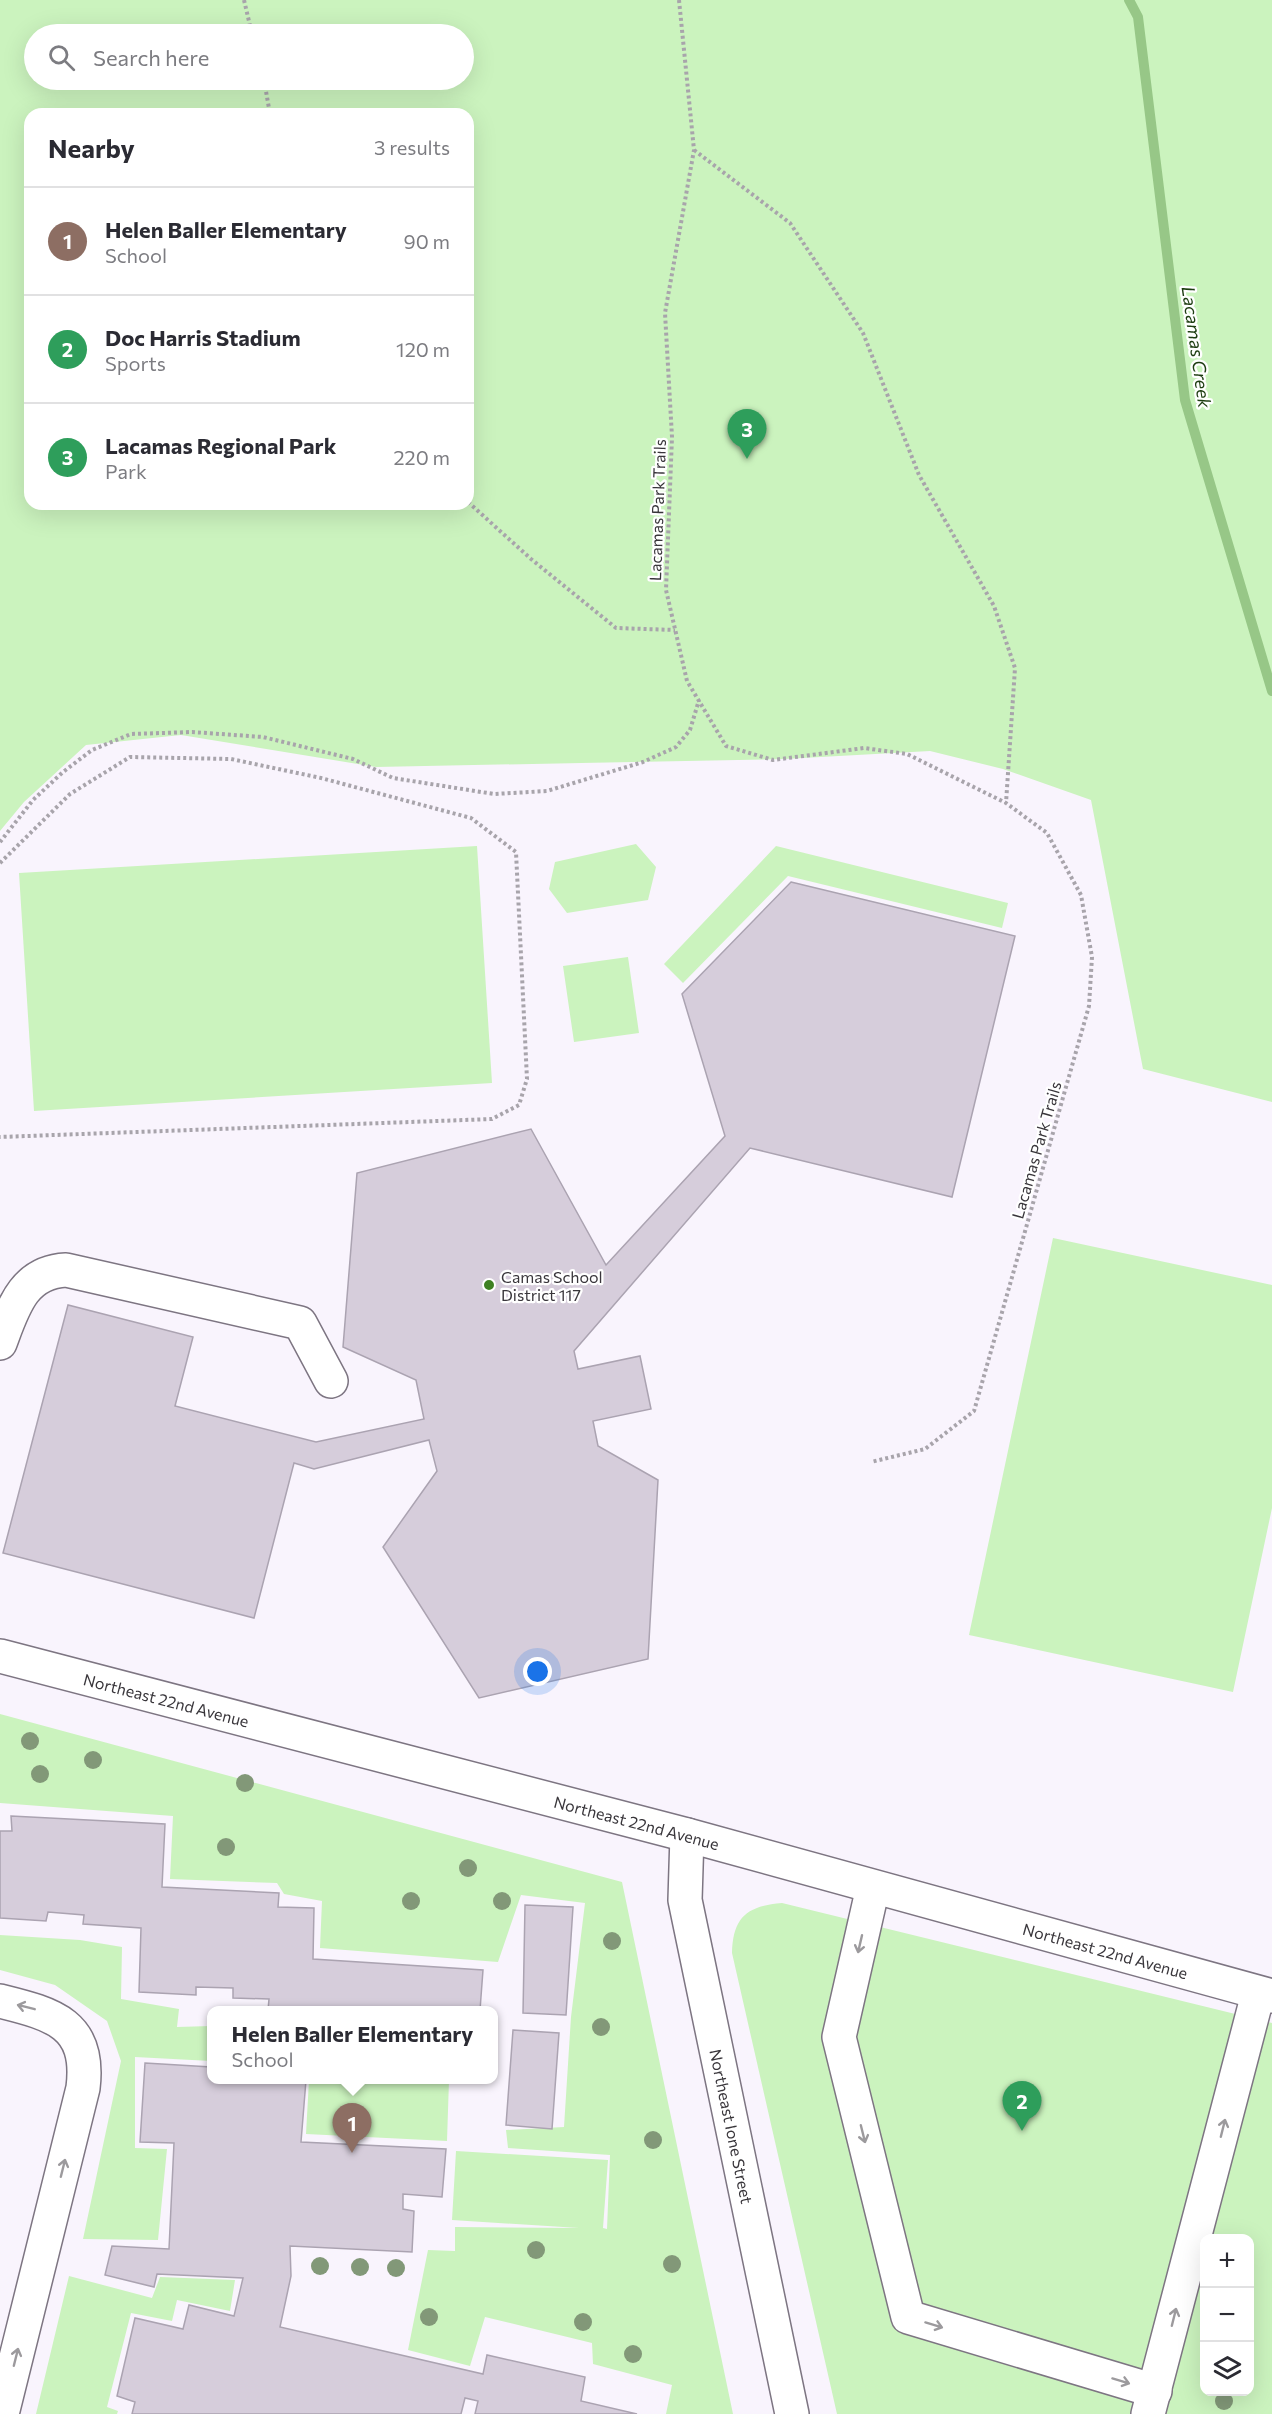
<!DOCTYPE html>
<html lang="en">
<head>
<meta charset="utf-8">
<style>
  body { margin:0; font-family:Commissioner,sans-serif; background:#f7f7f7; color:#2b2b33 }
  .controls { position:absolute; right:18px; bottom:18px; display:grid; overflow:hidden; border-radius:12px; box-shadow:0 6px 24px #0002 }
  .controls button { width:54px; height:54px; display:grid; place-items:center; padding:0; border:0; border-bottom:2px solid #e1e1e2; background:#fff; color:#2b2b33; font:30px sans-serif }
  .you { position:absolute; left:538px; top:1672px; width:21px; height:21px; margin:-15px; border:4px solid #fff; border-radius:50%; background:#1a73e8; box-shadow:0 0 0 9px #1a73e833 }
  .badge { display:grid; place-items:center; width:39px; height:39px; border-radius:50%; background:#0f766e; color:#fff; font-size:20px; font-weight:700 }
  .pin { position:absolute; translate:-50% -50px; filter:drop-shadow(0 2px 3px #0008) }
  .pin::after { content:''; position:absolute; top:32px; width:21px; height:18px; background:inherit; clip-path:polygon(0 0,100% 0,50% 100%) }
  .popup { position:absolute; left:207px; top:2006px; width:291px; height:78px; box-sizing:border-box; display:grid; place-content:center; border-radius:12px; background:#fff; filter:drop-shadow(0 2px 4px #0005); font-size:20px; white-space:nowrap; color:#7c7c81 }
  .popup b { font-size:22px; color:#2b2b33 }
  .popup::after { content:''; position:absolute; left:50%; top:100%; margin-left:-12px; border:12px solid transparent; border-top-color:#fff }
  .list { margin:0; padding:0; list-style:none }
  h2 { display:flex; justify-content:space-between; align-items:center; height:78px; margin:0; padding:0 24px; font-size:26px }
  h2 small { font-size:20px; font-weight:400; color:#7c7c81 }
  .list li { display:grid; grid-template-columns:39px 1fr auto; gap:18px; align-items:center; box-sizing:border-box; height:108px; padding:0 24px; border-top:2px solid #e1e1e2 }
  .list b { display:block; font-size:22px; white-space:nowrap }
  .list p { margin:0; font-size:20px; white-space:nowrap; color:#7c7c81 }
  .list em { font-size:20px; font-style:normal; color:#7c7c81 }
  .icon { flex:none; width:33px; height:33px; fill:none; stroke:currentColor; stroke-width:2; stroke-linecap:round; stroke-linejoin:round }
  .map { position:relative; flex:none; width:1272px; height:2414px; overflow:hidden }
  .search { position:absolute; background:#fff; box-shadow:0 6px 24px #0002; left:24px; top:24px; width:450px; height:66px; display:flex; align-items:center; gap:15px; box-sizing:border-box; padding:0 21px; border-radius:33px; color:#7c7c81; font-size:22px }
  .panel { position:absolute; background:#fff; box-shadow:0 6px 24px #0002; left:24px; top:108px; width:450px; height:402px; border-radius:18px }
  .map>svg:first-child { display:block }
  .green { fill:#cbf3be; fill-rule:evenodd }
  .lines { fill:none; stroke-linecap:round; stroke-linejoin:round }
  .stream { stroke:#97c787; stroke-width:10 }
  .building { fill:#d6cddb; stroke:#aba3b1; stroke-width:1.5 }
  .minor-casing { stroke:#7d7582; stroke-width:36 }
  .path { stroke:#a8a4ab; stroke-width:4; stroke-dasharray:3 3; stroke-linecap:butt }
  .minor { stroke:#fff; stroke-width:33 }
  .tree { fill:#829878 }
  .oneway { stroke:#9c9a9d }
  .poi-dot { fill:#3e8022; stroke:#fff; stroke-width:2 }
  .labels { text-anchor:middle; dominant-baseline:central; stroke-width:4.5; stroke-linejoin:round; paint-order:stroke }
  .street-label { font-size:16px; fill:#39363b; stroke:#fff }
  .poi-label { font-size:16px; fill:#39363b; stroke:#fff; text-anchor:start }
  .water-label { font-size:18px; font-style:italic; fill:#1d3d11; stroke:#fff }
</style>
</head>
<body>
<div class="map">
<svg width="1272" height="2414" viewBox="0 0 1272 2414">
  <rect width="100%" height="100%" fill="#f9f4fd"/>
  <!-- green -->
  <path class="green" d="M0 0H1272V1102L1143 1069 1091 800 1003 769 930 751 784 759 376 767 181 735 86 745 24 802 0 831ZM34 34H464V80H34ZM30 114H468V504H30Z
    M636 844 656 867 648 900 567 913 549 889 555 862Z
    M477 846 492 1083 34 1111 19 873Z
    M776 846 1008 903 1002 928 788 876 683 983 664 964Z
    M628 957 639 1033 574 1042 563 966Z
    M1053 1238 1272 1285V1508L1233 1692 969 1635Z
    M0 1714 622 1882 733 2414H666L672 2385 593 2364 592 2343 485 2317 470 2366 408 2350 428 2250 455 2251V2227L579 2228 452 2220 456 2151 608 2160 603 2228 607 2229 610 2155 508 2148 506 2130 564 2127 571 2017 585 1903 521 1895 498 1962 320 1948 322 1901 284 1894 277 1883 170 1879 173 1816 0 1803Z
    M782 1903 1272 2023V2414H837L732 1953C733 1917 747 1906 782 1903ZM1204 2238H1250V2392H1204Z
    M0 1935 80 1940 122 1947 121 1999 179 2009 177 2027 211 2026V2061L135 2057V2148L167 2149 158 2240 83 2239 121 2061 107 2021 55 1985 0 1970Z
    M309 2080H449L447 2141 306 2134Z
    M69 2276 152 2298 160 2277 235 2280 230 2311 177 2300 172 2321 131 2313 107 2407 118 2411 117 2414H36Z"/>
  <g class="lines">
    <!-- stream -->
    <path class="stream" d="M1129 0 1138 17 1185 400 1272 691"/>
  </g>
  <!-- building -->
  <path class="building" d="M791 882 1015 936 952 1197 750 1148 574 1351 578 1369 640 1356 651 1409 593 1421 598 1446 658 1480 648 1659 479 1698 383 1547 437 1471 429 1440 314 1469 294 1463 254 1618 3 1553 68 1305 193 1337 175 1406 316 1442 424 1419 416 1380 343 1347 357 1173 531 1129 606 1265 725 1136 682 994Z
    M11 1816 165 1824 162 1887 279 1893 278 1907 314 1908 313 1959 483 1970 480 2010H268L269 1999 233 1998V1988L196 1987V1995L139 1992 141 1928 83 1924 84 1915 48 1912 46 1921 0 1918V1831H12Z
    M525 1905 573 1907 566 2015 523 2013Z
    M513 2030 559 2033 552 2129 506 2125Z
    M145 2063 211 2067V2080H306L301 2142 446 2149 442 2197 403 2194V2209L414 2211 412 2252 290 2246 291 2276 280 2327 483 2374 487 2355 585 2377 581 2401 637 2414H475L478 2401 465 2398 461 2414H132L135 2402 117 2396 135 2318 183 2329 189 2305 234 2316 243 2278 157 2274 154 2287 105 2275 112 2246 169 2249 174 2143 140 2142Z"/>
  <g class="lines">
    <defs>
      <g id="minor">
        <path d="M0 1343C13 1308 23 1272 66 1270L300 1323 331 1381"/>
        <path id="s1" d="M0 1656 687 1835 1272 1996"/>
        <path id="s2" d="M687 1835 685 1900 792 2414"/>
        <path d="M873 1887 839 2037 908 2317 1155 2391"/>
        <path d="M0 2001C52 2014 91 2023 83 2088L2 2414"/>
        <path d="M1148 2414 1258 1994"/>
      </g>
    </defs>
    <!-- minor casing -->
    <use href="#minor" class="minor-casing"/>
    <!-- path -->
    <path class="path" d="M244 0 252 34
      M679 0 694 150 665 313 672 437 666 590 687 681 726 746 773 760 864 748 907 754 1006 803 1047 833 1081 895 1092 957 1089 1006 974 1411 925 1449 871 1462
      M264 80 270 114
      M694 150 790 223 863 333 919 475 994 606 1015 668 1006 803
      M468 502 531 559 616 628 675 630
      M0 842 33 800 63 772 92 750 131 734 192 732 263 737 353 759 393 778 494 794 547 791 643 762 676 747 690 730 699 700
      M0 863 70 794 130 757 231 759 321 778 471 818 516 852 527 1079 519 1105 492 1119 0 1137"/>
    <!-- minor -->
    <use href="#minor" class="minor"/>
  </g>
  <!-- trees -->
  <g class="tree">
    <circle cx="30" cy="1741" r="9"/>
    <circle cx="93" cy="1760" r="9"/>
    <circle cx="40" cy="1774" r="9"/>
    <circle cx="245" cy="1783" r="9"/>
    <circle cx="226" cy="1847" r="9"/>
    <circle cx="468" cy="1868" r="9"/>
    <circle cx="411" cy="1901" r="9"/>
    <circle cx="502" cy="1901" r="9"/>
    <circle cx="612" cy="1941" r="9"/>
    <circle cx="601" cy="2027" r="9"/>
    <circle cx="653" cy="2140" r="9"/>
    <circle cx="536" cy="2250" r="9"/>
    <circle cx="672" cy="2264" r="9"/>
    <circle cx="320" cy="2266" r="9"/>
    <circle cx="360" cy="2267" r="9"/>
    <circle cx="396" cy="2268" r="9"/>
    <circle cx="429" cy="2317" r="9"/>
    <circle cx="583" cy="2322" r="9"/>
    <circle cx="633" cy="2354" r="9"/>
    <circle cx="1224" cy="2401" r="9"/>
  </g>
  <!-- one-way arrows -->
  <defs><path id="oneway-shaft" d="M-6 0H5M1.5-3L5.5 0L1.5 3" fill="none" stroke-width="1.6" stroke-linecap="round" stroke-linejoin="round" transform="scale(1.5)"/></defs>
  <g class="oneway">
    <use href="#oneway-shaft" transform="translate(860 1944) rotate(103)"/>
    <use href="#oneway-shaft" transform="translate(26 2007) rotate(-166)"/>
    <use href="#oneway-shaft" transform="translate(1223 2128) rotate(-76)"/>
    <use href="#oneway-shaft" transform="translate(863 2134) rotate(76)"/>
    <use href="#oneway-shaft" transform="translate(63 2168) rotate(-76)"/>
    <use href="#oneway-shaft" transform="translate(1174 2317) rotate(-76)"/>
    <use href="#oneway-shaft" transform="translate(934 2325) rotate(17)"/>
    <use href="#oneway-shaft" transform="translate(16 2357) rotate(-76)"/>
    <use href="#oneway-shaft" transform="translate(1121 2381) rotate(17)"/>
  </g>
  <!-- markers -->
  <circle class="poi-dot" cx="489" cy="1285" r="6"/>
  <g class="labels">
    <!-- street labels -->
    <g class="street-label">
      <text transform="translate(657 510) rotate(-88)">Lacamas Park Trails</text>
      <text transform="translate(1036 1150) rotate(-74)">Lacamas Park Trails</text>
      <text stroke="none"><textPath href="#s1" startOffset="172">Northeast 22nd Avenue</textPath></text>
      <text stroke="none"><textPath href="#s1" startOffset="658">Northeast 22nd Avenue</textPath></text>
      <text stroke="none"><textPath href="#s1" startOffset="1144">Northeast 22nd Avenue</textPath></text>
      <text stroke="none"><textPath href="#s2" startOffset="296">Northeast Ione Street</textPath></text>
    </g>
    <!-- poi labels -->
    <g class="poi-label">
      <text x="501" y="1276">Camas School<tspan x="501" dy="18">District 117</tspan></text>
    </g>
    <!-- water labels -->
    <g class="water-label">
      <text transform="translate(1197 347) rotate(82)">Lacamas Creek</text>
    </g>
  </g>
</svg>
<div class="controls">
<button>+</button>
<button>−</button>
<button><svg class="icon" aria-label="layers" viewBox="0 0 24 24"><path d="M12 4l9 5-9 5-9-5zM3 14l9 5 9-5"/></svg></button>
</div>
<div class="you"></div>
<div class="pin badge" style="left:352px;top:2153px;background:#8d6e63">1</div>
<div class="popup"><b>Helen Baller Elementary</b>School</div>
<div class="pin badge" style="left:1022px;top:2131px;background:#2e9e5b">2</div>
<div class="pin badge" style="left:747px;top:459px;background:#2e9e5b">3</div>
<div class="search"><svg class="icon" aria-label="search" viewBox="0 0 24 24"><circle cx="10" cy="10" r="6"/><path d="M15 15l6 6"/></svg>Search here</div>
<section class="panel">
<h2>Nearby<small>3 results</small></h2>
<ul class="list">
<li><span class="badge" style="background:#8d6e63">1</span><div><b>Helen Baller Elementary</b><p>School</p></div><em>90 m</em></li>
<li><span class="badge" style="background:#2e9e5b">2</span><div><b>Doc Harris Stadium</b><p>Sports</p></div><em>120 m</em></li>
<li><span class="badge" style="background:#2e9e5b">3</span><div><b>Lacamas Regional Park</b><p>Park</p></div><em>220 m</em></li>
</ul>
</section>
</div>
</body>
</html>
